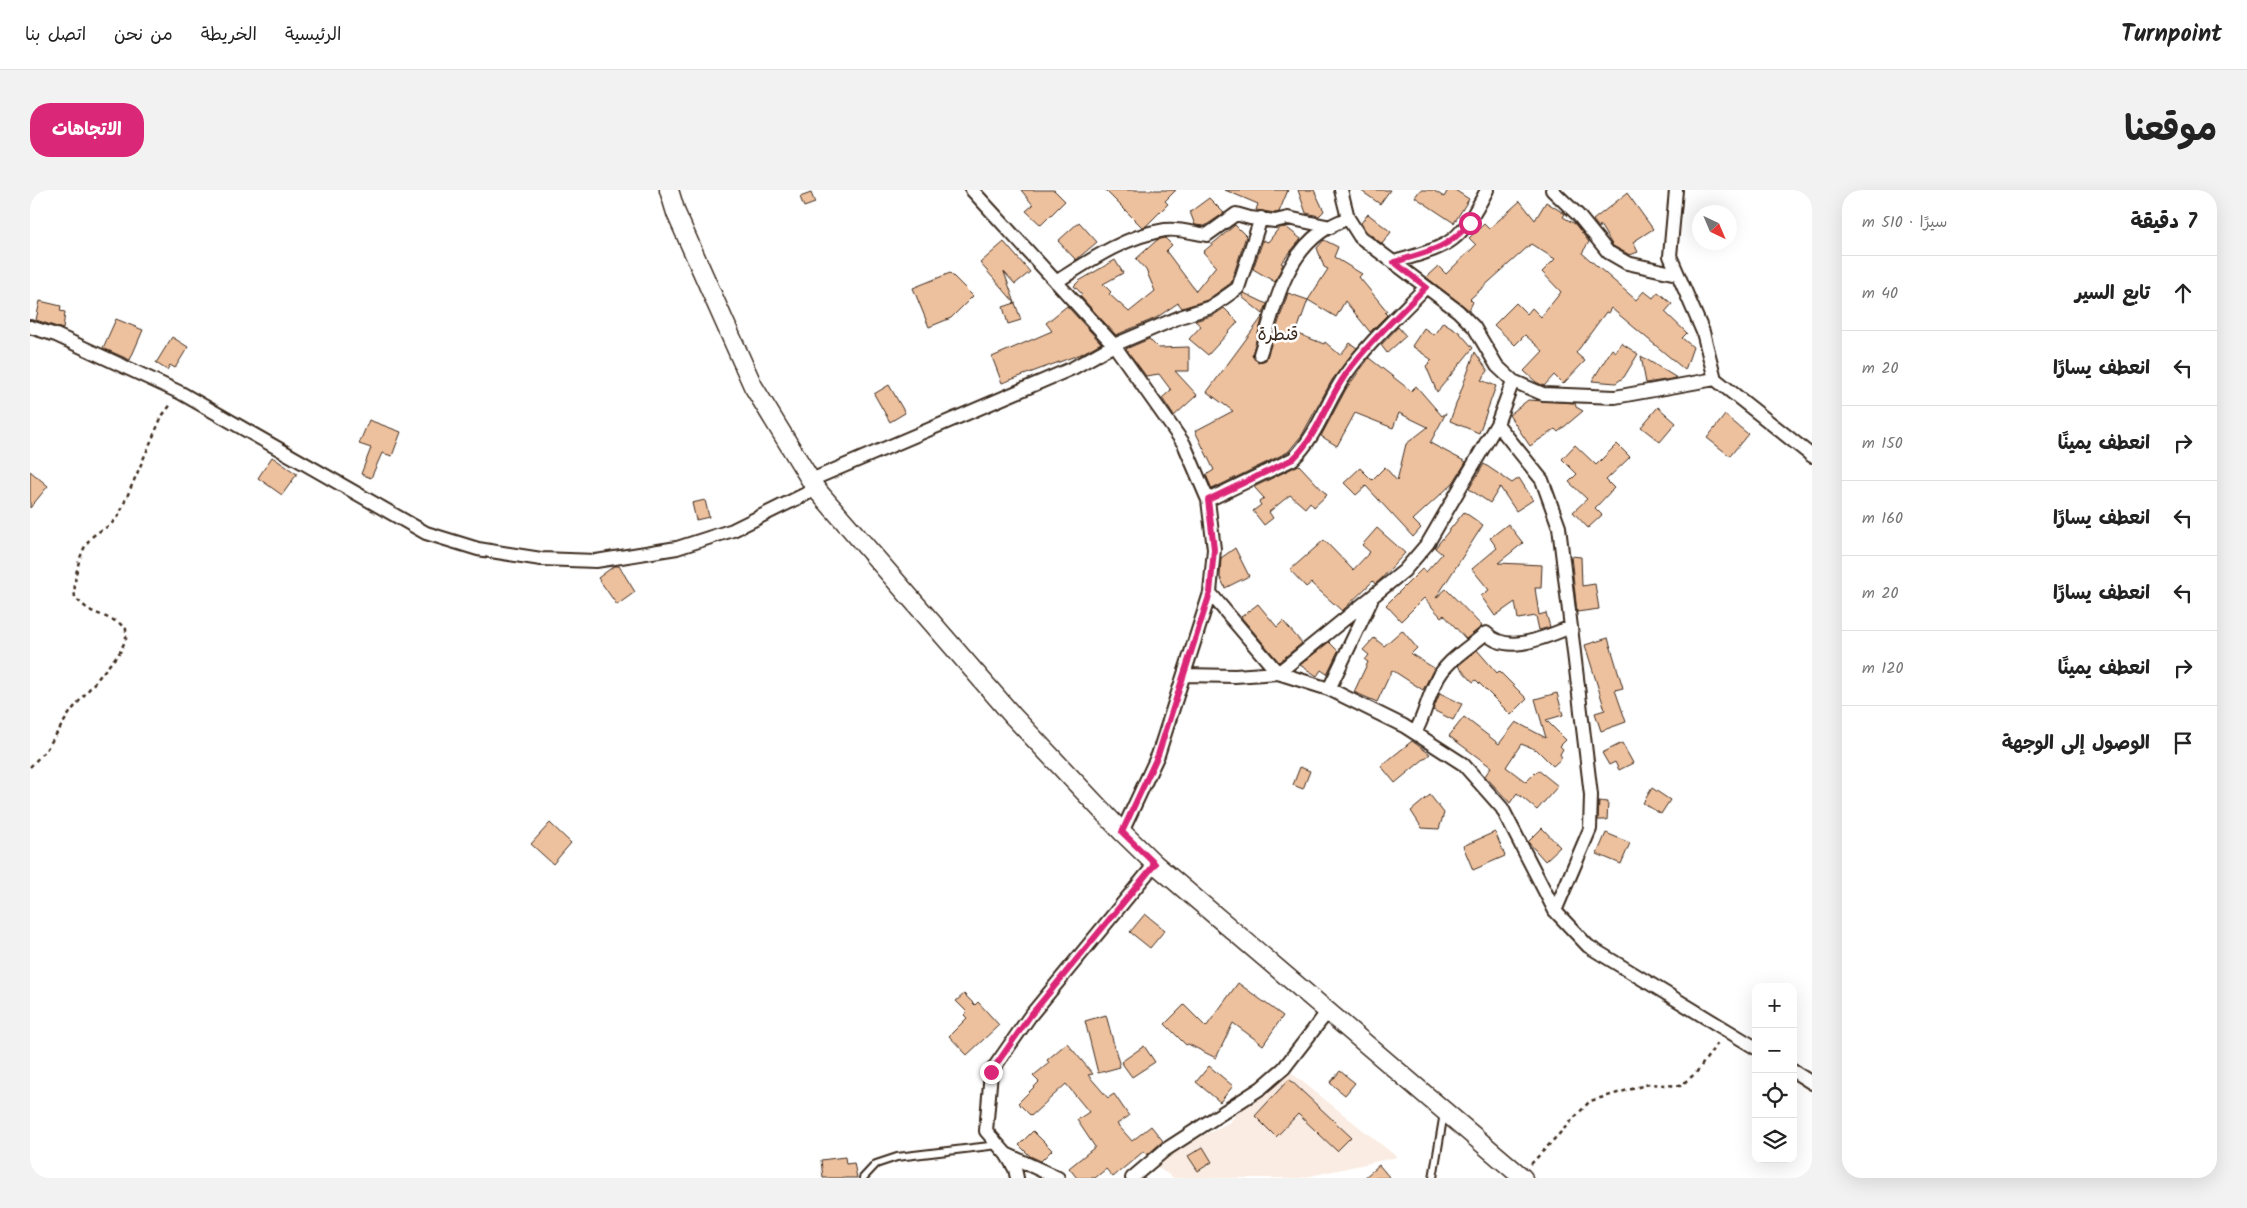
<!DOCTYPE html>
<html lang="ar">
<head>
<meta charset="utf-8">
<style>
  body { margin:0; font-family:Kalam,"Playpen Sans Arabic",sans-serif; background:#f2f2f2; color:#222; direction:rtl }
  .controls { position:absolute; right:15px; bottom:15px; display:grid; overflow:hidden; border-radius:10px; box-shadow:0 5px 20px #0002 }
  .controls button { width:45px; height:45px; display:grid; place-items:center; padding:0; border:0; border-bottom:1px solid #e0e0e0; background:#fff; color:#222; font:25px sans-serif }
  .compass { position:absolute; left:1662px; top:15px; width:45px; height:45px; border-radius:50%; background:#fff; box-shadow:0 5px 20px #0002; rotate:136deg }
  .stop { position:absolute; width:15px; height:15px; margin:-11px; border:4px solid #db2777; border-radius:50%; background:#fff }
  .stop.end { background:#db2777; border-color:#fff; box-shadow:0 1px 5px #0008 }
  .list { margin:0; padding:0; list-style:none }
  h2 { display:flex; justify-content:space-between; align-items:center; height:65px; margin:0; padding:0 20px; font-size:21px }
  h2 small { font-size:16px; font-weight:400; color:#767676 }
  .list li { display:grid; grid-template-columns:32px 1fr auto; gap:15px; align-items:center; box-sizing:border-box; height:75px; padding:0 20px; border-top:1px solid #e0e0e0 }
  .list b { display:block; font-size:19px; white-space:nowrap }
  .list em { font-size:16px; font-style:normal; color:#767676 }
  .icon { flex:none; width:28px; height:28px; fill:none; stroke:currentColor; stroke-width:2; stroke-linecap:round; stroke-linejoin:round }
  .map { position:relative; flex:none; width:1782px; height:988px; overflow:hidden; direction:ltr; border-radius:20px }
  header { display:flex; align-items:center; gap:30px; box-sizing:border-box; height:70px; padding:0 25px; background:#fff; border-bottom:1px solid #e0e0e0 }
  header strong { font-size:24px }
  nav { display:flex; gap:28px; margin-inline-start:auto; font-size:18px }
  .intro { display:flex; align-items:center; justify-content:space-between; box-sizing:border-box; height:120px; padding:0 30px }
  h1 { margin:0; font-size:35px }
  .button { padding:12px 22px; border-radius:20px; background:#db2777; color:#fff; font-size:18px; font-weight:700 }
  main { display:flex; gap:30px; padding:0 30px }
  aside { flex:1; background:#fff; border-radius:20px; box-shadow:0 5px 20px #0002 }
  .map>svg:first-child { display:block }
  .built { fill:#faece2 }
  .building { fill:#eec19e; stroke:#3b2a1e }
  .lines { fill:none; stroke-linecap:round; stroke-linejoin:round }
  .lane-casing { stroke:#3b2a1e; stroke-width:10 }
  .street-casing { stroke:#3b2a1e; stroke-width:16 }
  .secondary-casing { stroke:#3b2a1e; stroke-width:21 }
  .path { stroke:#3b2a1e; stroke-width:2.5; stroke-dasharray:4 4; stroke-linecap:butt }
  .lane { stroke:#fff; stroke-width:6 }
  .street { stroke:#fff; stroke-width:12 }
  .secondary { stroke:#fff; stroke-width:18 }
  .route { stroke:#db2777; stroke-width:6 }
  .labels { text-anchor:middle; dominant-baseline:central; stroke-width:5; stroke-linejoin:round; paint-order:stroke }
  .quarter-label { font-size:18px; fill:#3b2a1e; stroke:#fff }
</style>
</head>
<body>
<header>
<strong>Turnpoint</strong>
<nav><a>الرئيسية</a><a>الخريطة</a><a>من نحن</a><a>اتصل بنا</a></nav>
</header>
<div class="intro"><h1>موقعنا</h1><a class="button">الاتجاهات</a></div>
<main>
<aside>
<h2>7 دقيقة<small>سيرًا · 510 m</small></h2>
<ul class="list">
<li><svg class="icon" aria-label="ahead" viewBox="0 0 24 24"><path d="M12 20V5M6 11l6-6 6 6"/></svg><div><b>تابع السير</b></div><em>40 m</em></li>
<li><svg class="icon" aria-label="left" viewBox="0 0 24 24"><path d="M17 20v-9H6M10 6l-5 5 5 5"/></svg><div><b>انعطف يسارًا</b></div><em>20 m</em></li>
<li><svg class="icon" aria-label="right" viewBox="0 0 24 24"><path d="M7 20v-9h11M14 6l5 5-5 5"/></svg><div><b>انعطف يمينًا</b></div><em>150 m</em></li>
<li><svg class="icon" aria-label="left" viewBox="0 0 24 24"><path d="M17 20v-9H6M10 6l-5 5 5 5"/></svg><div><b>انعطف يسارًا</b></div><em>160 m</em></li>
<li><svg class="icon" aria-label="left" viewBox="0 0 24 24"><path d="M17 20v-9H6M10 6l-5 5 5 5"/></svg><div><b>انعطف يسارًا</b></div><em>20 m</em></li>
<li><svg class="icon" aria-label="right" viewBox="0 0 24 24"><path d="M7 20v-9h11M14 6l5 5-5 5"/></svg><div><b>انعطف يمينًا</b></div><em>120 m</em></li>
<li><svg class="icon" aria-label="arrive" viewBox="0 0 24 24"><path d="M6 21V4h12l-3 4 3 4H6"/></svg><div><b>الوصول إلى الوجهة</b></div></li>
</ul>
</aside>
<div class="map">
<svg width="1782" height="988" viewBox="0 0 1782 988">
  <rect width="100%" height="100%" fill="#fff"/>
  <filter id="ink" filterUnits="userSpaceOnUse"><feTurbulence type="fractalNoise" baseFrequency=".02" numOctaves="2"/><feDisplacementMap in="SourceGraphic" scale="10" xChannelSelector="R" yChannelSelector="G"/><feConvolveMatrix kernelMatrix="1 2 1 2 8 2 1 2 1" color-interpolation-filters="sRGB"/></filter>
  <g filter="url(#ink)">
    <!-- built -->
    <path class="built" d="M1249 873 1367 967 1271 988H1144L1120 973 1200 932Z"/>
    <!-- building -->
    <path class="building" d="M991 0H1024L1035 11 1011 35 996 21 1003 15Z
      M1075 0H1146L1135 11 1138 14 1116 36 1112 37Z
      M1195 0H1258L1249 22 1245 23 1226 20 1228 14Z
      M1268 0H1284L1294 21 1289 26 1276 23Z
      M1330 0H1360L1350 14Z
      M1390 0H1403L1414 7 1418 0H1425L1439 9 1424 33 1385 7Z
      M781 3 785 13 774 17 770 7Z
      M1597 3 1623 39 1603 52 1608 62 1600 65 1583 56 1570 35 1569 38 1563 30Z
      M1179 8 1194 23 1175 36 1165 35 1160 22Z
      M1490 11 1505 30 1516 12 1535 24 1533 27 1545 34 1559 52 1552 63 1606 110 1614 101 1623 108 1628 102 1642 114 1635 122 1657 143 1652 148 1663 157 1655 180 1581 118 1578 123 1576 122 1546 163 1555 171 1533 194 1524 185 1514 196 1506 192 1494 181 1513 161 1495 145 1485 155 1464 135 1486 113 1497 124 1502 118 1511 127 1531 102 1512 82 1525 69 1501 54 1440 109 1443 112 1439 120 1396 87 1408 76 1416 84 1446 55 1439 48 1454 34 1459 39Z
      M1338 24 1361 42 1352 54 1336 41 1331 33Z
      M1049 32 1067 52 1046 70 1028 51Z
      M1205 35 1216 46 1201 93 1177 110 1152 118 1148 113 1126 128 1086 145 1050 106 1052 104 1044 96 1049 91 1085 70 1093 83 1073 94 1081 102 1079 104 1099 122 1125 101 1116 80 1106 69 1127 50 1135 48 1142 55 1136 61 1166 101 1186 76 1173 62Z
      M1256 37 1271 49 1251 73 1253 74 1245 92 1223 79 1233 50 1238 52 1249 38Z
      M1294 50 1308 57 1304 67 1332 84 1329 87 1357 121 1355 123 1357 125 1340 142 1315 111 1306 127 1278 110 1298 79 1294 77 1287 58Z
      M974 52 1000 82 985 94 974 82 985 113 950 73Z
      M920 83 943 106 921 128 899 137 883 98Z
      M1214 103 1237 114 1233 124 1212 107Z
      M1258 103 1278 110 1266 143 1294 154 1295 152 1310 165 1320 153 1327 158 1302 190 1272 245 1258 262 1182 299 1176 285 1184 280 1165 241 1203 221 1177 202 1233 126 1222 165 1228 172 1236 170Z
      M10 111 31 116 30 121 35 122 33 139 6 130Z
      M985 113 991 130 978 134 973 117Z
      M1037 116 1071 153 1051 164 972 193 962 167 1022 141 1016 133Z
      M1194 118 1208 132 1178 165 1159 149 1171 136 1165 131 1184 125Z
      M86 129 113 140 100 170 73 158Z
      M1413 132 1429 142 1443 158 1407 202 1396 176 1402 170 1382 156 1394 138 1404 145Z
      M1368 137 1376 146 1357 163 1351 155Z
      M142 147 158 157 145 178 140 175 137 180 126 173Z
      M1119 149 1128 158 1159 157V181H1145L1167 205 1144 226 1132 208 1141 200 1129 184 1116 186 1096 159Z
      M1591 153 1608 164 1594 187 1586 193 1562 191 1582 159 1586 162Z
      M1445 162 1458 181 1451 190 1466 196 1449 243 1420 231Z
      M1611 166 1647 188 1616 193Z
      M1339 168 1381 201 1386 196 1412 226 1416 223 1400 253 1436 272 1423 293 1383 330 1391 338 1383 347 1336 296 1326 305 1314 293 1330 278 1342 290 1355 277 1367 291 1376 254 1398 237 1369 223 1363 238 1325 223 1307 256 1291 246 1316 199Z
      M859 195 875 223 860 232 844 204Z
      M1498 210 1545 213 1546 217 1553 221 1528 242 1525 239 1500 256 1479 225Z
      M1628 217 1646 233 1630 252 1611 237Z
      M1695 225 1718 244 1700 266 1677 248Z
      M339 230 371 242 362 266 352 263 341 288 331 284 341 258 329 254Z
      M1587 254 1600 267 1576 290 1584 298 1565 318 1572 325 1558 338 1543 322 1557 309 1539 292 1547 284 1532 269 1545 255 1566 275Z
      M242 267 267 284 252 305 228 288Z
      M1454 274 1482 293 1489 288 1503 310 1486 321 1470 297 1460 313 1439 299Z
      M1269 275 1297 305 1284 317 1280 312 1275 318 1260 305 1239 322 1243 328 1234 335 1223 321 1231 315 1229 312 1234 308 1224 297Z
      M0 281 18 296 0 318Z
      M675 310 679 327 666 330 662 313Z
      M1434 322 1453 335 1406 408 1416 399 1452 436 1436 449 1414 425 1411 427 1394 408 1371 431 1356 415 1392 379 1396 382 1405 372 1412 364 1405 358Z
      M1478 334 1493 353 1468 373 1512 375 1511 398H1505L1509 425 1516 423 1520 437 1509 440 1506 426 1488 429 1485 412 1465 426 1451 406 1459 400 1442 379 1467 358 1460 348Z
      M1347 338 1375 363 1351 389 1345 394 1343 391 1312 421 1281 393 1276 397 1260 380 1294 350 1323 380 1340 362 1332 355Z
      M1205 358 1219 386 1195 398 1190 387 1191 368Z
      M1541 366 1551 367 1552 396 1565 394 1569 419 1547 422Z
      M584 376H589L605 402 587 415 568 388Z
      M1228 414 1247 437 1253 431 1272 453 1249 472 1211 427Z
      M1372 440 1387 458 1381 464 1404 478 1393 500 1362 480 1347 512 1324 502 1338 472 1335 470 1339 465 1333 460 1344 448 1354 456Z
      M1578 448 1593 498 1585 500 1596 532 1571 541 1565 523 1575 520 1555 455Z
      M1299 452 1308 461 1297 484 1291 480 1287 486 1270 475Z
      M1447 460 1467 483 1469 481 1497 509 1481 525 1446 490 1443 492 1428 476Z
      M1410 503 1432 514 1423 530 1403 520Z
      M1527 503 1533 525 1516 530 1536 550 1530 556 1533 559 1530 564 1532 568 1523 576 1507 560 1491 554 1476 577 1496 592 1508 580 1528 596 1507 620 1487 603 1480 613 1455 586 1461 577 1419 546 1434 527 1469 554 1486 532 1516 548 1505 509Z
      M1382 551 1400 564 1365 593 1351 576Z
      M1592 553 1603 573 1589 580 1585 572 1579 575 1572 563Z
      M1270 577 1280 581 1273 599 1263 595Z
      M1622 598 1640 610 1631 624 1613 613Z
      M1400 605 1414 623 1409 639 1392 638 1381 621Z
      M1569 611 1578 612 1577 630H1568Z
      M520 633 541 653 523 674 501 654Z
      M1512 638 1530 657 1515 671 1498 652Z
      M1465 642 1475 666 1443 680 1433 656Z
      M1576 643 1600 653 1591 674 1567 664Z
      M1115 724 1135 740 1120 758 1100 742Z
      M1208 793 1253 826 1233 855 1203 833 1186 868 1158 854 1156 855 1135 834 1154 815 1176 837Z
      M934 804 945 815 948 812 969 835 937 865 919 846 937 828 934 825 937 822 926 811Z
      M1076 825 1090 877 1068 883 1055 831Z
      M1037 853 1063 884 1058 885 1078 908 1084 904 1099 926 1087 934 1102 951 1121 936 1133 951 1117 965 1114 961 1083 987 1076 979 1065 988H1047L1039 978 1065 957 1047 930 1059 922 1036 894 1001 926 988 913 1009 892 1003 886 1019 873 1017 870Z
      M1114 856 1125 872 1102 887 1091 872Z
      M1179 876 1203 896 1190 912 1166 892Z
      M1310 881 1325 893 1315 905 1300 893Z
      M1259 889 1321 947 1307 961 1268 924 1246 947 1225 926Z
      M1003 941 1022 960 1011 971 1000 966 989 955Z
      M1173 957 1182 972 1168 981 1158 966Z
      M815 967 816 974 824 973 827 988H793L791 970Z
      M1349 975 1360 988H1334Z"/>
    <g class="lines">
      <defs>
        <path id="lane" d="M833 988 846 974 867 967 968 955
          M1403 988 1414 923"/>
        <path id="street" d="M942 0 1084 155 1154 254 1178 310 1184 359 1180 403 1128 565 1092 642
          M1311 0 1318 28 1330 47 1428 121 1444 137 1467 176 1483 191 1513 204 1585 207 1685 189 1782 266
          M1522 0 1548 25 1578 62 1597 73 1647 84
          M1646 0 1640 66 1673 142 1685 189
          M1364 72C1422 55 1428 55 1457 0
          M1026 92C1059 71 1095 46 1135 40 1147 38 1164 43 1177 45L1206 24 1220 28 1245 31 1258 28 1301 37
          M0 137 26 145 151 203 396 343 448 359 511 369 566 371 647 358 703 340 786 299
          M1230 164C1244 121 1252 70 1291 42 1299 36 1309 32 1318 28
          M1467 234 1512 290 1529 337 1561 605 1560 639 1525 721
          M781 290 1043 178 1084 155 1150 127 1181 117 1208 98 1231 28
          M1178 310 1263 269C1288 245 1296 212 1316 184 1339 152 1369 125 1396 97
          M1180 403 1248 483 1299 499 1374 536 1433 574 1472 618 1525 721 1558 756 1726 858
          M1154 485 1205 486 1248 483 1374 381 1398 353 1467 234 1483 191
          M1299 499 1341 411
          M1385 543C1395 525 1397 509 1406 492 1415 471 1439 458 1456 443 1478 466 1517 446 1541 437
          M1763 881 1782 893
          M976 964 985 979 987 988
          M1028 988 976 964 956 941 961 882 1000 826 1125 674
          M1102 988 1135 960 1231 898 1254 878 1298 821"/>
        <path id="secondary" d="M639 0 646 23 723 196 786 299 983 526 1092 642 1125 674 1493 988"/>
      </defs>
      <!-- lane casing -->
      <use href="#lane" class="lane-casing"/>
      <!-- street casing -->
      <use href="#street" class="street-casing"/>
      <!-- secondary casing -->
      <use href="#secondary" class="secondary-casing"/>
      <!-- path -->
      <path class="path" d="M0 577 16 560 41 521 90 462 96 449V439L88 432 59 420 45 408C43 391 49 358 63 346 74 337 80 338 89 325L132 226 142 213
        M1501 974 1560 911 1619 894 1650 896 1666 883 1689 851"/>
      <!-- lane -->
      <use href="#lane" class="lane"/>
      <!-- street -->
      <use href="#street" class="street"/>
      <!-- secondary -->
      <use href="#secondary" class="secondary"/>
    </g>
  </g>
  <g class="lines" filter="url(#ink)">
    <!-- route -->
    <path class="route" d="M961 882 1000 826 1125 674 1092 642 1128 565 1180 403 1184 359 1178 310 1263 269C1288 245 1296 212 1316 184 1339 152 1369 125 1396 97L1364 72C1397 62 1416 60 1440 33"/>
  </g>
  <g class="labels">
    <!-- quarter labels -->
    <g class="quarter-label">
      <text x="1248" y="145">قنطرة</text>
    </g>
  </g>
</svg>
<div class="controls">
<button>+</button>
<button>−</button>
<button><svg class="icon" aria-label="locate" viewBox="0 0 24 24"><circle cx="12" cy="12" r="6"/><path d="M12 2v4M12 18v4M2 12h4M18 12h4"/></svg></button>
<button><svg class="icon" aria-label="layers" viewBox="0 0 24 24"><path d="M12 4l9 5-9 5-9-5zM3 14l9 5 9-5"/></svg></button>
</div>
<svg class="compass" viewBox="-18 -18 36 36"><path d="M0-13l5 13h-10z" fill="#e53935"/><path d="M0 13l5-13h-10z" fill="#767676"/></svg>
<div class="stop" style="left:1440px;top:33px"></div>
<div class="stop end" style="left:961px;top:882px"></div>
</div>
</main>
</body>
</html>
